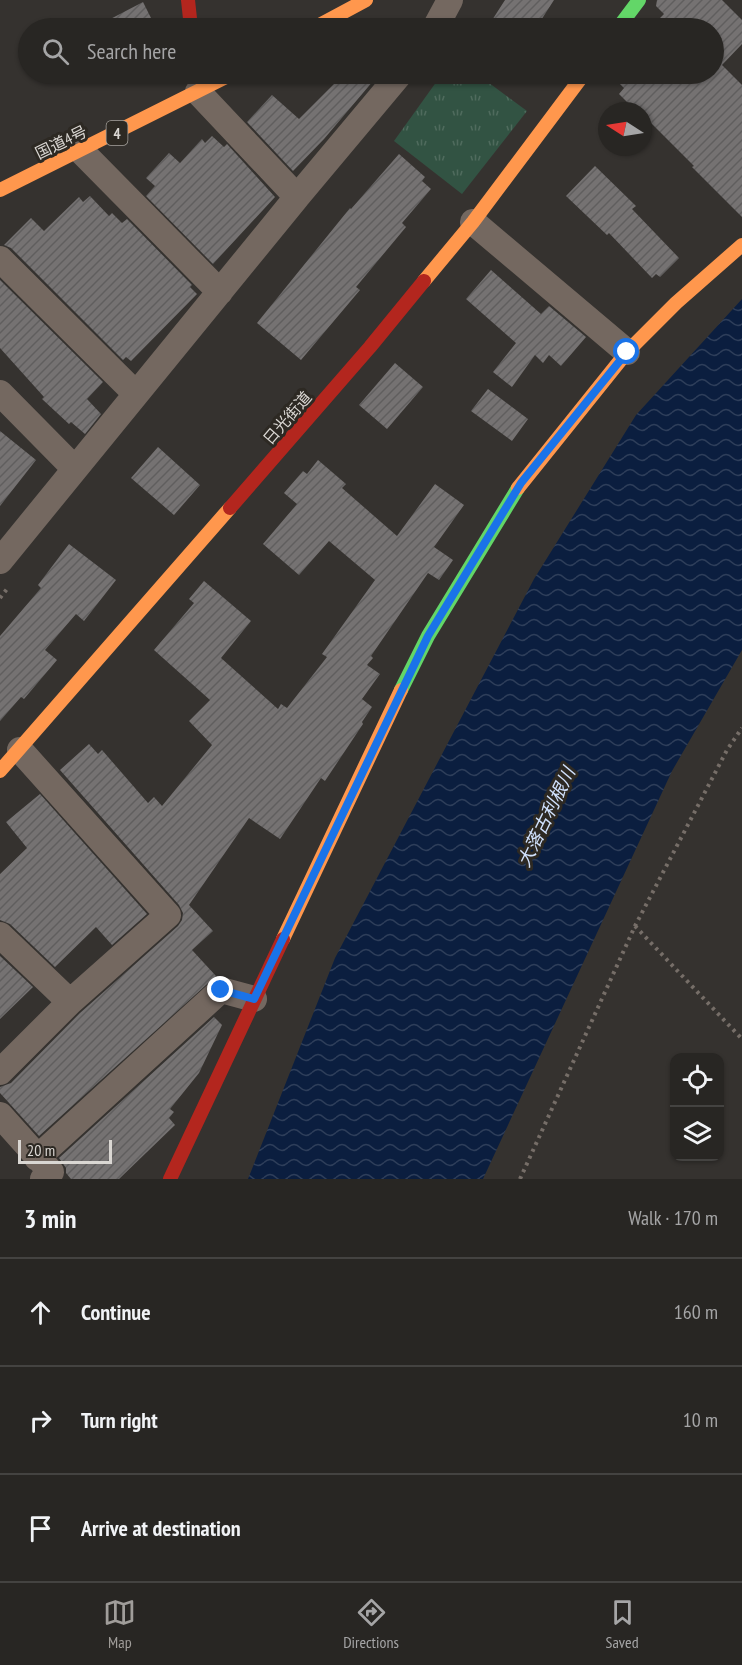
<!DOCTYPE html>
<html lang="en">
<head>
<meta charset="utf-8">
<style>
  body { margin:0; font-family:"PT Sans Narrow","Noto Sans JP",sans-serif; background:#343230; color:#f1f3f6 }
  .controls { position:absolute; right:18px; bottom:18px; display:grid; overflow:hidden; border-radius:12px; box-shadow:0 2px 4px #0004 }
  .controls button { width:54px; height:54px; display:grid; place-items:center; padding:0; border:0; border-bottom:2px solid #444341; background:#282623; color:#f1f3f6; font:30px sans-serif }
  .compass { position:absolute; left:598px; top:102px; width:54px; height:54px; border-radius:50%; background:#282623; box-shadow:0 2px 4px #0004; rotate:282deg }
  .scale { position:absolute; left:18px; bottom:15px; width:94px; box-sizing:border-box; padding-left:6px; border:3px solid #dad7d3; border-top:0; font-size:16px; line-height:21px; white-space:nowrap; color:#dad7d3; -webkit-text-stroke:4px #2d2923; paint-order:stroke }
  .stop { position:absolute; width:18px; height:18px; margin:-14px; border:4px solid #1a73e8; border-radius:50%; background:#fff }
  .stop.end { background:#1a73e8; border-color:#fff; box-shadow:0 2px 6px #0008 }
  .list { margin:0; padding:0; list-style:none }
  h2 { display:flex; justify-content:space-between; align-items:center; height:78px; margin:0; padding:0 24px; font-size:26px }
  h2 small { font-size:20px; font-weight:400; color:#a5a5a6 }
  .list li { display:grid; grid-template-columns:39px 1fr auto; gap:18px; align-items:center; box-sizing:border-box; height:108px; padding:0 24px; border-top:2px solid #444341 }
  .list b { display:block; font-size:22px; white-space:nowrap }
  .list em { font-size:20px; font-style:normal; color:#a5a5a6 }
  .icon { flex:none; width:33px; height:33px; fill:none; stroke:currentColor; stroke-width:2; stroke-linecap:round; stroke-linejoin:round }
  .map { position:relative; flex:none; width:742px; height:1179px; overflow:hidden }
  .search { position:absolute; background:#282623; box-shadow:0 2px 4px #0004; left:18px; right:18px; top:18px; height:66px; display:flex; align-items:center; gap:15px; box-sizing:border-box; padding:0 21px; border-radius:33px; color:#a5a5a6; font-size:22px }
  .sheet { height:402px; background:#282623 }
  nav { display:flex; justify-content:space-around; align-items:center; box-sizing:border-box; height:84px; border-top:2px solid #444341; background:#282623; font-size:16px; color:#a5a5a6 }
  nav a { display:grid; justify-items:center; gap:3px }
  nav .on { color:#a09d9a }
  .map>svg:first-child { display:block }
  .park { fill:url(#park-tufts) }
  .water { fill:url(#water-waves) }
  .building { fill:url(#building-hatch) }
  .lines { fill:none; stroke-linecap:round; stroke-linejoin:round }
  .path { stroke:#766e68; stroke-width:4; stroke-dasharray:3 4.5; stroke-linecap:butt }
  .street { stroke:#746860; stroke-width:26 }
  .fast { stroke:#63d668; stroke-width:14 }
  .slow { stroke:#ff974d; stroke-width:14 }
  .jam { stroke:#b3261e; stroke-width:14 }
  .route { stroke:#1a73e8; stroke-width:8 }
  .labels { text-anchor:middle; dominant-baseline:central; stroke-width:6; stroke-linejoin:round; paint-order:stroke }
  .shield { fill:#2d2923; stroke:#a6a39e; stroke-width:1.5 }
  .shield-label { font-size:15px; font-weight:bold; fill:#dad7d3 }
  .street-label { font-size:16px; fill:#dad7d3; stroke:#2d2923 }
  .water-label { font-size:18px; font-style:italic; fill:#d1e2fe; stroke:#2d2923 }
</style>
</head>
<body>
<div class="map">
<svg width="742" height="1179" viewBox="0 0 742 1179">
  <defs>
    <pattern id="park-tufts" width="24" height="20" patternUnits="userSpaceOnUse" patternTransform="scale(1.5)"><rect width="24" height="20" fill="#325343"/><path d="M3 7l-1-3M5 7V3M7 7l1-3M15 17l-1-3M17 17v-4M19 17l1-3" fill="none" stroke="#4f6b5d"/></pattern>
    <pattern id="water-waves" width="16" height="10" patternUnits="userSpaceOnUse" patternTransform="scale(1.5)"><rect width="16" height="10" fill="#0b1e3f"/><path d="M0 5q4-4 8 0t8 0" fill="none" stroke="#2e3e5a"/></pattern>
    <pattern id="building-hatch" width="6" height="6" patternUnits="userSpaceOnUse" patternTransform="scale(1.5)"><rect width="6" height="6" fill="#757272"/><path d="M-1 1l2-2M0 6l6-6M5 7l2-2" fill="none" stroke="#605e5e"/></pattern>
  </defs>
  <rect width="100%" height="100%" fill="#35322f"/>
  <!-- park -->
  <path class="park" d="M442 74H477L527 111 462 194 394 141Z"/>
  <!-- water -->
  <path class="water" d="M742 299V650L672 771 483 1179H248L335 958 534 579 636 415Z"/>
  <!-- building -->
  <path class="building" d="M505 0H554L536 28H487Z
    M657 0H722L742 20V44L722 65 742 85V217L692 167 694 166 650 122 649 123 643 118V111H636L619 94 624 88 610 74H714V28H650L664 14 656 6Z
    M143 2 156 28H99L97 26Z
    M327 74H379L324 139 293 171 247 122 272 95 299 119 337 81Z
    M212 136 224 147 227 144 275 197 213 264 146 196 155 186 146 178 169 153 180 163 202 139 205 143Z
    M399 154 425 177 422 181 431 189 402 223 406 227 356 287 360 290 301 360 257 323 350 208 351 209Z
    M595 166 636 206 632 209 679 258 660 277 656 274 652 278 609 233 607 235 566 196Z
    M90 196 109 216 112 213 122 223 127 219 192 285 190 287 197 294 131 361 126 357 123 360 11 248 4 245 31 218 44 231 79 197 83 202Z
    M491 270 541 314 549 306 586 337 561 366 549 355 543 363 535 355 512 387 493 372 516 343 466 299Z
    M0 280 103 382 87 399 101 414 85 434 71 422 69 424 42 399 44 397 0 348Z
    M395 363 423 387 387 429 359 405Z
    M488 389 528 419 512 441 471 411Z
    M0 431 36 460 0 506Z
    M158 447 200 485 174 515 131 478Z
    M318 460 346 484 342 488 397 536 435 484 464 505 434 547 453 560 439 580 428 573 371 656 373 658 367 665 380 674 362 699 372 707 362 722 363 724 325 781 321 778 280 839 249 818 189 905 213 931 192 950 216 976 39 1136 0 1093V1087L11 1083 80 1013 178 926 182 920 183 913 179 905 60 770 89 744 98 754 102 750 148 803 154 797 162 806 212 745 189 721 210 700 154 650 194 603 189 599 204 581 251 621 221 658 278 709 281 704 287 708 327 657 322 654 375 580 329 541 299 575 263 544 297 504 284 493 303 471 307 474Z
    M69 544 116 580 84 621 76 614 45 650 57 660 24 699 21 697 0 721V636L41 588 38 585Z
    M40 794 147 914 112 945 96 927 55 967 10 924 0 920V874L27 848 6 822Z
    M0 956 33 987 0 1019Z
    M214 1017 222 1025 199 1073 170 1109 174 1112 169 1118 175 1125 119 1179H71L66 1173V1168L59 1158Z"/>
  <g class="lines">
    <!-- path -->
    <path class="path" d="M0 598 7 589
      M635 926 742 1039
      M520 1179 635 926 727 750 742 728"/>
    <!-- street -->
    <path class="street" d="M435 28 450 0
      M81 151 220 292
      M297 197 400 74
      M473 222 627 352
      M0 259 136 394
      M0 393 75 469
      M0 561 297 197 198 92
      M0 935 70 1002
      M0 1072 70 1002 168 915 20 750
      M0 1115 51 1172 43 1179
      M37 1158 221 990 254 999"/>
    <!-- fast -->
    <path class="fast" d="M618 28 639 0
      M401 690 428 636 518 488"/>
    <!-- slow -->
    <path class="slow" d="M314 28 366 0
      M0 190 232 74
      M424 281 473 222 584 74
      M518 488 627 352 676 303 742 245
      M0 771 230 508
      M283 939 401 690"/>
    <!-- jam -->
    <path class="jam" d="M188 0 191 28
      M230 508 370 347 424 281
      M170 1179 283 939"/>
  </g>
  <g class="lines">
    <!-- route -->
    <path class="route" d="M221 990 254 999 428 636 521 483 627 352"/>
  </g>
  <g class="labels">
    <!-- shield labels -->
    <rect class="shield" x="106.5" y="121" width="21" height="24" rx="4.5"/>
    <g class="shield-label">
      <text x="117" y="133">4</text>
    </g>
    <!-- street labels -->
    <g class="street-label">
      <text transform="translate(61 142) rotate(-26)">国道4号</text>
      <text transform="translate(287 418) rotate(-49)">日光街道</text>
    </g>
    <!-- water labels -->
    <g class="water-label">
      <text transform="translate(546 817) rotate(-64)">大落古利根川</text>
    </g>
  </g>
</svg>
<div class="controls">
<button><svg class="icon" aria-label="locate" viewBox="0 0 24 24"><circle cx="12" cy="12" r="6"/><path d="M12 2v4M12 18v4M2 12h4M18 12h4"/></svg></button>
<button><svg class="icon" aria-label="layers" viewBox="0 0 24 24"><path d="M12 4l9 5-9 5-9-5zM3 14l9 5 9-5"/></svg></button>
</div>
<svg class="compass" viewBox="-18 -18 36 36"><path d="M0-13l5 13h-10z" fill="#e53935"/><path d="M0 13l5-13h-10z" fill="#a5a5a6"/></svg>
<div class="scale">20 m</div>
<div class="stop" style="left:627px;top:352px"></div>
<div class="stop end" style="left:221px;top:990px"></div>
<div class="search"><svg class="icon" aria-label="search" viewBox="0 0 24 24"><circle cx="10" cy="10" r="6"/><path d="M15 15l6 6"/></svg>Search here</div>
</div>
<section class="sheet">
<h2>3 min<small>Walk · 170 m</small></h2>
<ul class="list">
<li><svg class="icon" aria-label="ahead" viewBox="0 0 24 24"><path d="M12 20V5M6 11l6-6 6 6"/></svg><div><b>Continue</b></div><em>160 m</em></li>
<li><svg class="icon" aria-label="right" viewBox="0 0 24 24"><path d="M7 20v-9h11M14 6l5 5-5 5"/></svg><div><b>Turn right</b></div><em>10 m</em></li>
<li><svg class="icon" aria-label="arrive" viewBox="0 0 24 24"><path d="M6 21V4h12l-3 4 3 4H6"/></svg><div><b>Arrive at destination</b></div></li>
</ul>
</section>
<nav>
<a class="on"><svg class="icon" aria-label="map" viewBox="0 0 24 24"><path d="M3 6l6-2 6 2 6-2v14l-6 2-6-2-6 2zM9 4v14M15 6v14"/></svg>Map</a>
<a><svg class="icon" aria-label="directions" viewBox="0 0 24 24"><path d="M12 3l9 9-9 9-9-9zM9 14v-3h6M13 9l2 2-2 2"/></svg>Directions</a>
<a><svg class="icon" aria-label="saved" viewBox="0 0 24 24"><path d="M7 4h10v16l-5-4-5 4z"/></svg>Saved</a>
</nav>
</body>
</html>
